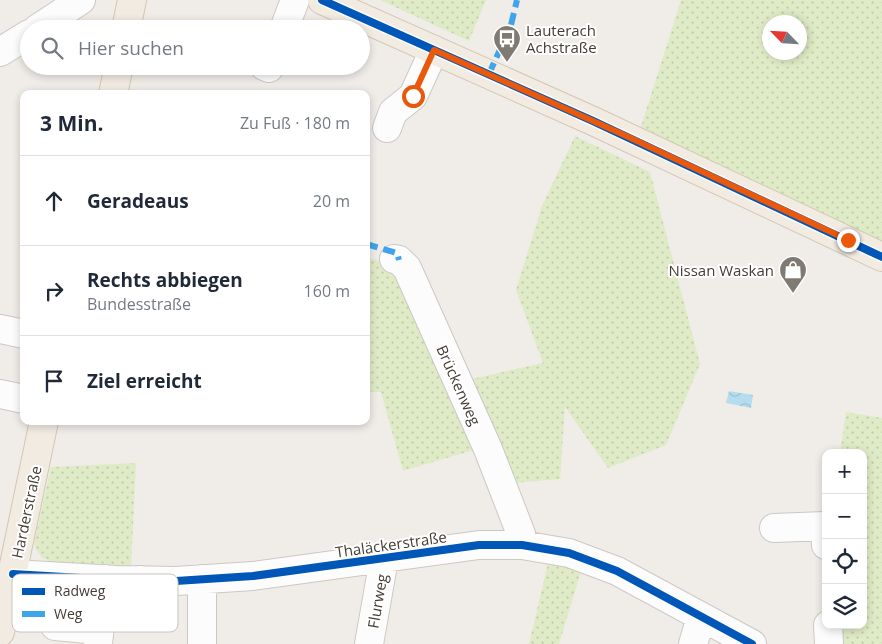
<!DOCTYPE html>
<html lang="de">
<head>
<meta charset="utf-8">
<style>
  body { margin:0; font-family:"Open Sans",sans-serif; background:#f6f6f7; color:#1f2937 }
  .controls { position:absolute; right:15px; bottom:15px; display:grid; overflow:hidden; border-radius:10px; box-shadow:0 2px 8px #0003 }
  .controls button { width:45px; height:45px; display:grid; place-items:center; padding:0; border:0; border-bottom:1px solid #e0e1e3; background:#fff; color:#1f2937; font:25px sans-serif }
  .compass { position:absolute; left:762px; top:15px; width:45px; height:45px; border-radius:50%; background:#fff; box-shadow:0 2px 8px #0003; rotate:295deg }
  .stop { position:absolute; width:15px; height:15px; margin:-11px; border:4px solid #ea580c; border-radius:50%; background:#fff }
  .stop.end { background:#ea580c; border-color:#fff; box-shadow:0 1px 5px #0008 }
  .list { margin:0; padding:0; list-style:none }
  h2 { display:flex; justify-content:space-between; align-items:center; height:65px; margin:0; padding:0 20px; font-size:21px }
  h2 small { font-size:16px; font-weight:400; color:#747a83 }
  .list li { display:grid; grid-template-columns:32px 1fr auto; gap:15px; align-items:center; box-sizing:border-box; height:90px; padding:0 20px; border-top:1px solid #e0e1e3 }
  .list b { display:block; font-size:19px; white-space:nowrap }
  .list p { margin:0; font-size:16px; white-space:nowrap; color:#747a83 }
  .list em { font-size:16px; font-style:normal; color:#747a83 }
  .icon { flex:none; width:28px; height:28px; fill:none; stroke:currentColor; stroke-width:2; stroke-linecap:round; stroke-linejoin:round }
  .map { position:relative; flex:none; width:882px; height:644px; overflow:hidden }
  .search { position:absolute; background:#fff; box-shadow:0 2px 8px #0003; left:20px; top:20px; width:350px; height:55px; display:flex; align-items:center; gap:12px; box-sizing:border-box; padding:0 18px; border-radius:28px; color:#747a83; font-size:19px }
  .panel { position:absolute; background:#fff; box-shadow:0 2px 8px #0003; left:20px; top:90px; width:350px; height:335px; border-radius:10px }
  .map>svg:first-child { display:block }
  .grass { fill:url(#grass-dots); fill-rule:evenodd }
  .water { fill:url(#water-waves) }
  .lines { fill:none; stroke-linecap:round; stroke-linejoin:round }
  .minor-casing { stroke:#ccc8c4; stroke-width:30 }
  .major-casing { stroke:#d3c7b4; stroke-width:30 }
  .minor { stroke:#fdfcfc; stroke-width:28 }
  .major { stroke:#f1ebe2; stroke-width:28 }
  .quiet { stroke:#3fa4eb; stroke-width:6; stroke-dasharray:12 6; stroke-linecap:butt }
  .cycleway-casing { stroke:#fff; stroke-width:11 }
  .cycleway { stroke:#0057b8; stroke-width:8 }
  .route { stroke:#ea580c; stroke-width:6 }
  .labels { text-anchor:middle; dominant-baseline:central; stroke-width:4; stroke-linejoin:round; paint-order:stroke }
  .poi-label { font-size:15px; fill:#453d34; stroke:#fff; text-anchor:start }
  .street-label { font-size:15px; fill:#453d34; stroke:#fff }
  .key { fill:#fff; stroke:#c7c5c2; stroke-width:1 }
  .key-label { font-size:14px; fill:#453d34 }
</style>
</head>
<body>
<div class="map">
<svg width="882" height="644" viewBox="0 0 882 644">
  <defs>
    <pattern id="grass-dots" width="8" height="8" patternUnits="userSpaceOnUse" patternTransform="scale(1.25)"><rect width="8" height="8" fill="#dfebc6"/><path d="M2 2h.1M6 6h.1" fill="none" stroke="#c1caab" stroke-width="1.8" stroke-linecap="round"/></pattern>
    <pattern id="water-waves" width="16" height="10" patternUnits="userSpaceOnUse" patternTransform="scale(1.25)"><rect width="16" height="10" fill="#b5ddf0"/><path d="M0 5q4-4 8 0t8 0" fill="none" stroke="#9dbfce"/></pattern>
  </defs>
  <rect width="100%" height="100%" fill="#f0ece8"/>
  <!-- grass -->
  <path class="grass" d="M380 0H486L469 41Z
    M681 0H882V250L638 136ZM770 22H800V52H770Z
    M575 136 650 172 700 364 666 445 608 468 565 407 560 479 514 483 467 380 543 363 516 290 542 206Z
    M366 257 392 265 477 449 403 471 381 392H366Z
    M846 412 882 418V644H838L837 625H863V453H840Z
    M136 463 131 567 57 564C44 560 38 556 34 543L51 467Z
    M549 559 582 568 559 644H529Z"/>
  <!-- water -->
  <path class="water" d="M729 391 753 395 751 408 726 403Z"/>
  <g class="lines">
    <defs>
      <path id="minor" d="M37 29 81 0
        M284 29 295 0
        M0 52 29 34
        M264 66 269 68 270 66
        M387 128 393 112 413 96 434 50
        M394 259 399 260 407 268 488 449 521 534 522 545
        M0 329 24 334
        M0 394 24 399
        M774 528 825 526 826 545
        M13 574 116 580 176 581 253 576 479 545H522L569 553 617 571 752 644
        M139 611 140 580
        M828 625 829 644
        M55 626 99 630
        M98 644 105 579
        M202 644V579
        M369 644 384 559
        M693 644 701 617"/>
      <path id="major" d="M322 0 593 121 882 257
        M126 29 132 0
        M113 94 119 66
        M0 632 44 421"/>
    </defs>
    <!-- minor casing -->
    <use href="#minor" class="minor-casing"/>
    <!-- major casing -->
    <use href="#major" class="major-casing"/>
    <!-- minor -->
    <use href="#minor" class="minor"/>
    <!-- major -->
    <use href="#major" class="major"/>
    <!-- quiet -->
    <path class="quiet" d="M489 74 511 25 517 0
      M366 244 397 253 399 260"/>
    <defs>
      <path id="cycleway" d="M322 0 593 121 882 257
        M13 574 116 580 176 581 253 576 479 545H522L569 553 617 571 752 644"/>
    </defs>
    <!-- cycleway casing -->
    <use href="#cycleway" class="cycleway-casing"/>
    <!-- cycleway -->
    <use href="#cycleway" class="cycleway"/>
  </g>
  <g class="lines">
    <!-- route -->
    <path class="route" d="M413 96 434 50 622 134 848 240"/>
  </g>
  <!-- icons -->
  <defs>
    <symbol id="bus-pin" viewBox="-11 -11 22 30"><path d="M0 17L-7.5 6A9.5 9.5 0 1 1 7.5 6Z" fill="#817a73" stroke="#fff"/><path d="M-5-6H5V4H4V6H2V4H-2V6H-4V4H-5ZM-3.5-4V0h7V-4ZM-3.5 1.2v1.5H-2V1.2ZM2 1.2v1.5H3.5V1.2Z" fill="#fff"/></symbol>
    <symbol id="shop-pin" viewBox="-11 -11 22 30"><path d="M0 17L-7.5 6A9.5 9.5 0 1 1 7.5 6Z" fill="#817a73" stroke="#fff"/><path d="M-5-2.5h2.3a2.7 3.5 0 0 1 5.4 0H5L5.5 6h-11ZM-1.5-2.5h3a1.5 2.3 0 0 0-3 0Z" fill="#fff"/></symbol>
  </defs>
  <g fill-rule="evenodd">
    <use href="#bus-pin" x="491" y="23" width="32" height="43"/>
    <use href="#shop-pin" x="777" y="254" width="32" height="43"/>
  </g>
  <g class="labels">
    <!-- poi labels -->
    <g class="poi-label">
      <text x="526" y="30">Lauterach<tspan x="526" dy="17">Achstraße</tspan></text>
      <text x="774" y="270" text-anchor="end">Nissan Waskan</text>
    </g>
    <!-- street labels -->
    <g class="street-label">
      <text transform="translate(459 385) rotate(66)">Brückenweg</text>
      <text transform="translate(26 512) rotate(-78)">Harderstraße</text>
      <text transform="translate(391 544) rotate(-8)">Thaläckerstraße</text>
      <text transform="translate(377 601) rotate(-80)">Flurweg</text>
    </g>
  </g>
  <!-- legend -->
  <rect x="12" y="574" width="166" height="58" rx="8" class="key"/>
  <rect x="22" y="588" width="23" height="7" fill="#0057b8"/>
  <rect x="22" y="611" width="23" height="6" fill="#3fa4eb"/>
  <g class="key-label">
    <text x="54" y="596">Radweg</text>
    <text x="54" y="619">Weg</text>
  </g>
</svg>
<div class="controls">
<button>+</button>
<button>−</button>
<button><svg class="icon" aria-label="locate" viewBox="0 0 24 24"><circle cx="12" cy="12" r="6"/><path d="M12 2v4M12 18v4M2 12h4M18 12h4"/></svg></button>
<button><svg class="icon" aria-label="layers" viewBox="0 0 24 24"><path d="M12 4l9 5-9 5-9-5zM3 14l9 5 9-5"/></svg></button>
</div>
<svg class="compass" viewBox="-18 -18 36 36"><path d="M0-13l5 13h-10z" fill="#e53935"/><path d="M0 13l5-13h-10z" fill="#747a83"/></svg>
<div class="stop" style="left:413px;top:96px"></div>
<div class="stop end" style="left:848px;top:240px"></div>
<div class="search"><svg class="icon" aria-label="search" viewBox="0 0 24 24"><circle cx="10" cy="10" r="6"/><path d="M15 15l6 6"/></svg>Hier suchen</div>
<section class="panel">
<h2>3 Min.<small>Zu Fuß · 180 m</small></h2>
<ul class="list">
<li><svg class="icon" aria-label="ahead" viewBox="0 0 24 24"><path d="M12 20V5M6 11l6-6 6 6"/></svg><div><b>Geradeaus</b></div><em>20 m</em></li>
<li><svg class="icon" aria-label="right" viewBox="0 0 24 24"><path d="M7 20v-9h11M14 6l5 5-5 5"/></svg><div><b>Rechts abbiegen</b><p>Bundesstraße</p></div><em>160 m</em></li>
<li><svg class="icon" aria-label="arrive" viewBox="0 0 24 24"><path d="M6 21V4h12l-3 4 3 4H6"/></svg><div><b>Ziel erreicht</b></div></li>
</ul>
</section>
</div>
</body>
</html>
